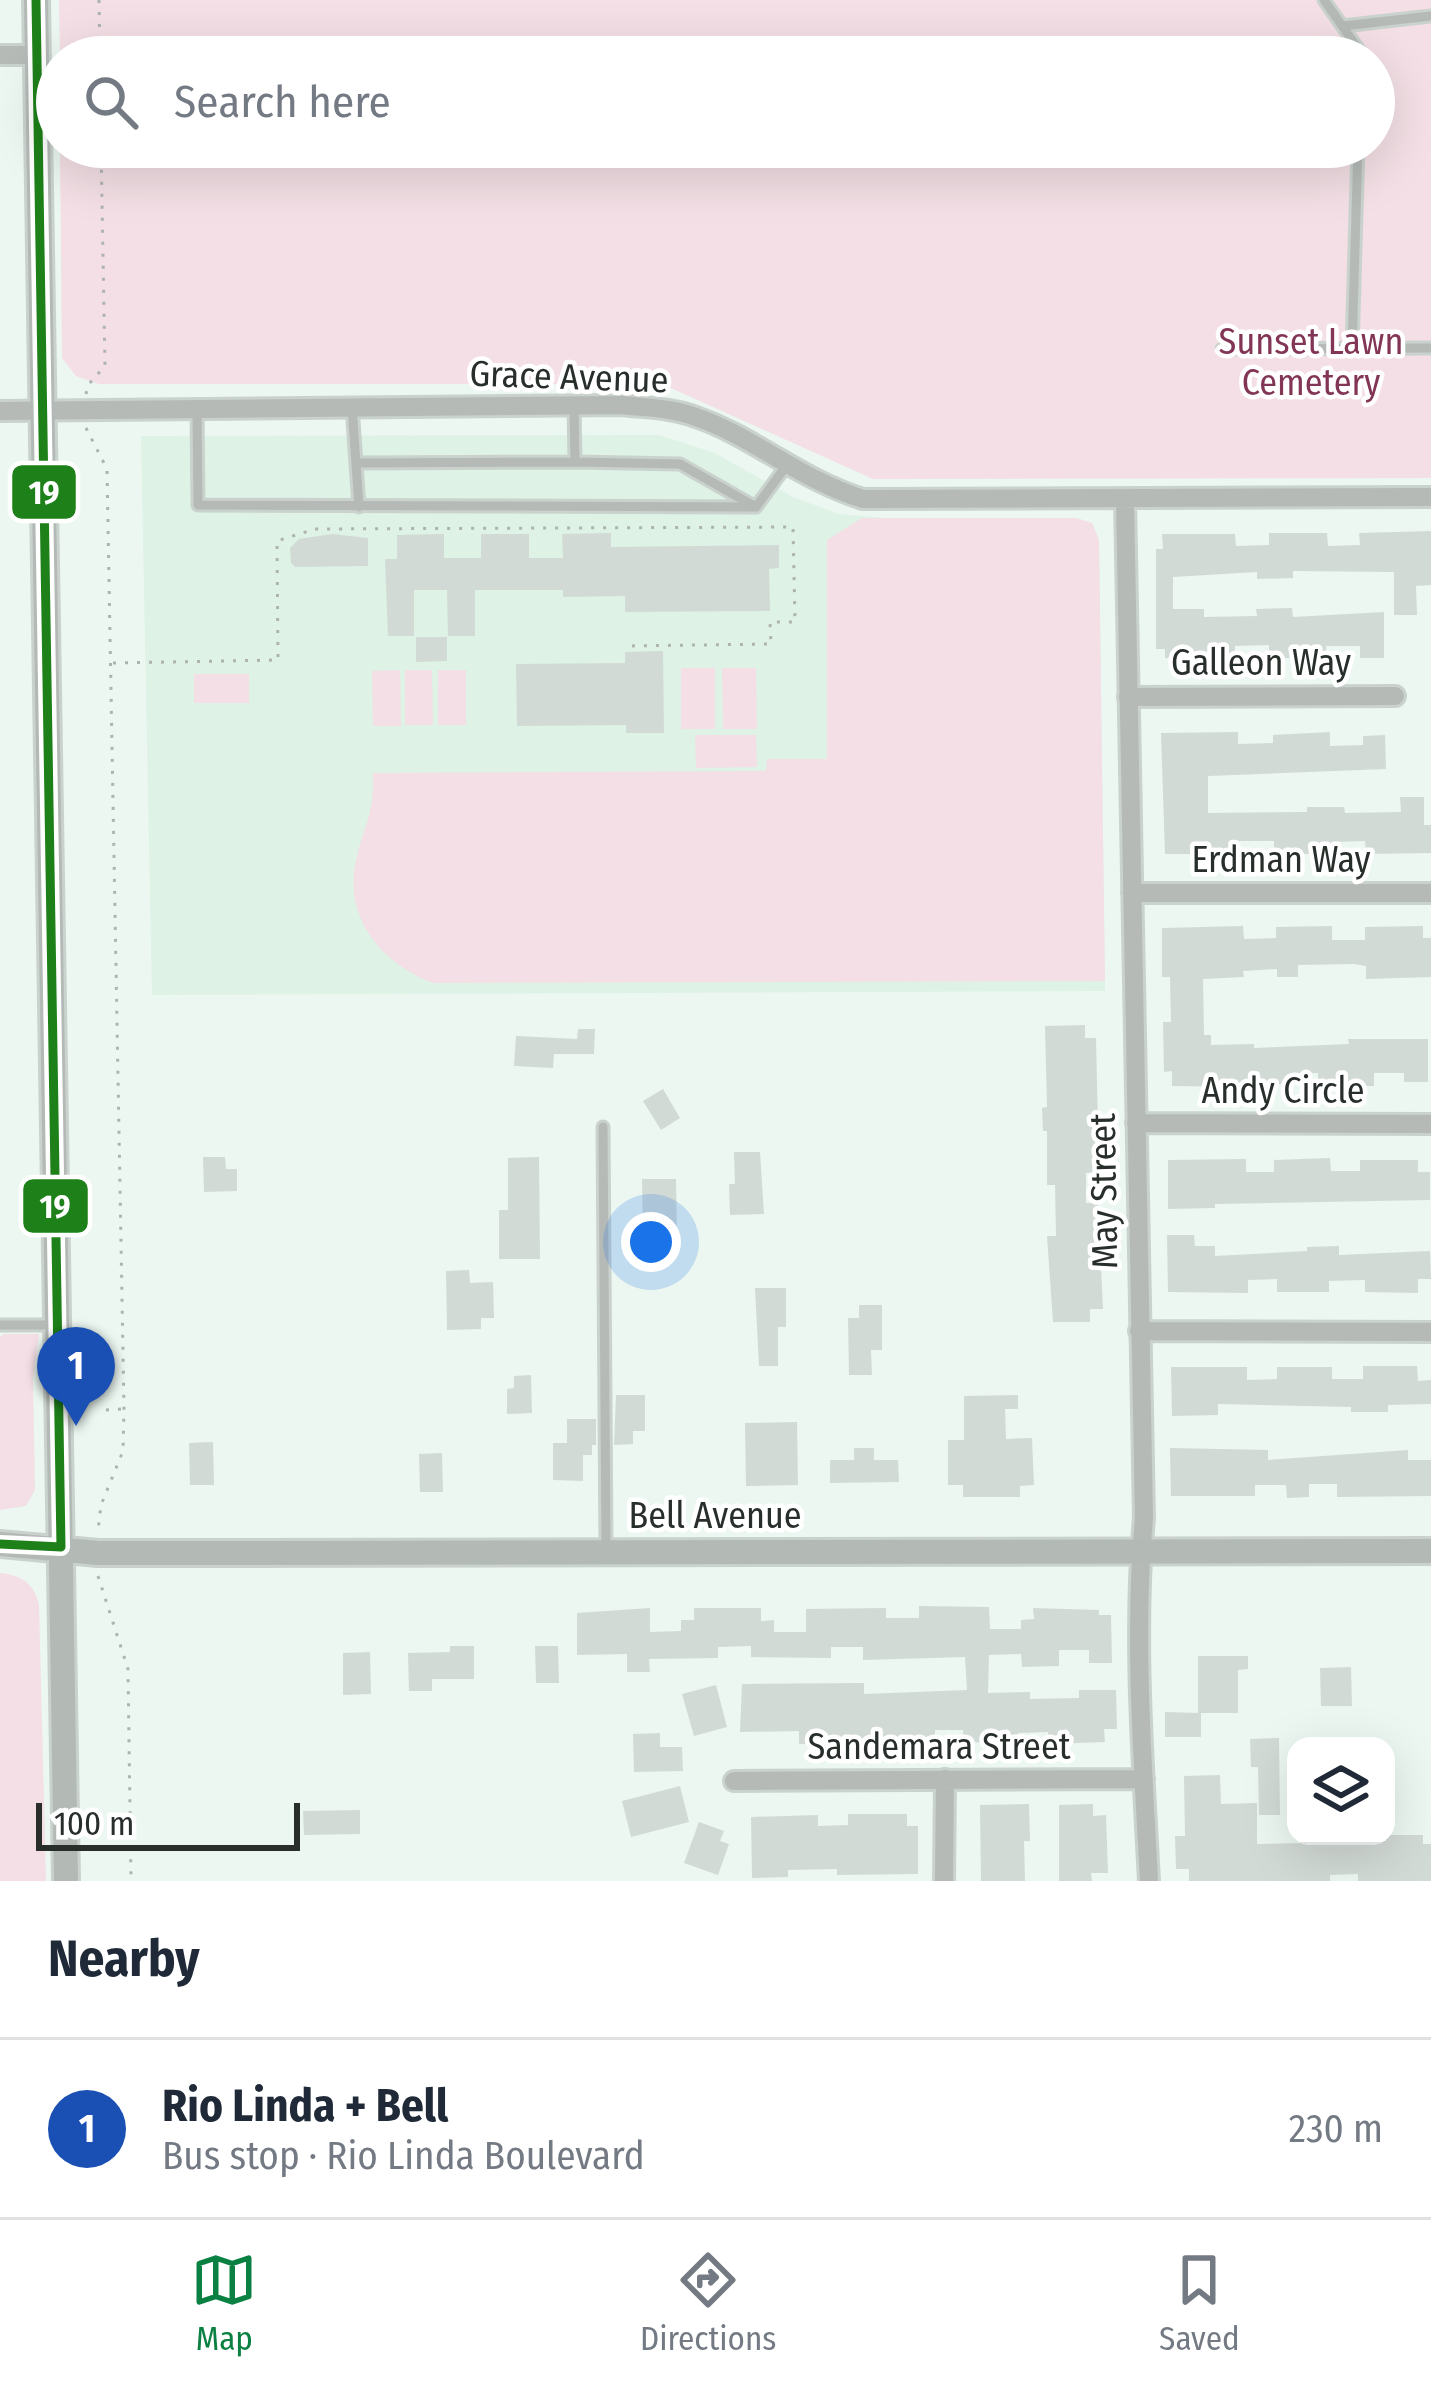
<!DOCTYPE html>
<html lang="en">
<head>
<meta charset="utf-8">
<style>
  body { margin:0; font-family:"Fira Sans Condensed",sans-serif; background:#f6f6f7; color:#1f2937 }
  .controls { position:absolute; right:36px; bottom:36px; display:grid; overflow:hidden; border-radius:24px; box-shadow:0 12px 48px #0002 }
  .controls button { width:108px; height:108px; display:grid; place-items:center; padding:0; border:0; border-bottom:3px solid #e0e1e3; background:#fff; color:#1f2937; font:60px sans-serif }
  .scale { position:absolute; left:36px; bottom:30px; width:264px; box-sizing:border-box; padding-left:12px; border:6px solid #282f2b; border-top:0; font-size:33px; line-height:42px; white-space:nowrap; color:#282f2b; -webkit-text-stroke:9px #fff; paint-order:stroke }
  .you { position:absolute; left:651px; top:1242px; width:42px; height:42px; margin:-30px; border:9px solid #fff; border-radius:50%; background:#1a73e8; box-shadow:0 0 0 18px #1a73e833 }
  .badge { display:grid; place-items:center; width:78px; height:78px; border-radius:50%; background:#0b8043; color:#fff; font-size:39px; font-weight:700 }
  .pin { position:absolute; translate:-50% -99px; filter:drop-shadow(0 3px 6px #0008) }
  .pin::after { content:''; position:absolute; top:63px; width:42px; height:36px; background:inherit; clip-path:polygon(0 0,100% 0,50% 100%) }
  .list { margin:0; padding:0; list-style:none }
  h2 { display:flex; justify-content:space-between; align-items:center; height:156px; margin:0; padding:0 48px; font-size:51px }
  h2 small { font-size:39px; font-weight:400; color:#747a83 }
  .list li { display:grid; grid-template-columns:78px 1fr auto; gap:36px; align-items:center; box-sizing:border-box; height:180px; padding:0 48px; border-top:3px solid #e0e1e3 }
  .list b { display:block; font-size:45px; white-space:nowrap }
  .list p { margin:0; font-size:39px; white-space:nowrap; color:#747a83 }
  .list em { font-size:39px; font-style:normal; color:#747a83 }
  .icon { flex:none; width:66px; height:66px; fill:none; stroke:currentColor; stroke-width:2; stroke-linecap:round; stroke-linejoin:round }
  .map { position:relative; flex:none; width:1431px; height:1881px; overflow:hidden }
  .search { position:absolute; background:#fff; box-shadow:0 12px 48px #0002; left:36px; right:36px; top:36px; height:132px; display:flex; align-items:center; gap:30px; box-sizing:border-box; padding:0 42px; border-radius:66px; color:#747a83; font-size:45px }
  .sheet { height:336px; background:#fff }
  nav { display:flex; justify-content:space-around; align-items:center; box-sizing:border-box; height:168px; border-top:3px solid #e0e1e3; background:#fff; font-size:33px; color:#747a83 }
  nav a { display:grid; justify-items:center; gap:6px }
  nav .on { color:#0b8043 }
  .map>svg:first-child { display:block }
  .built { fill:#def2e6 }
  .green { fill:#f3dfe5 }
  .building { fill:#d2dad5 }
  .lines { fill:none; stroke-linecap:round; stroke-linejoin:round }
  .service-casing { stroke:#cad2cd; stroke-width:15 }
  .minor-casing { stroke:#cad2cd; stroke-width:24 }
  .secondary-casing { stroke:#cad2cd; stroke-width:30 }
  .path { stroke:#adb3b0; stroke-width:3; stroke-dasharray:3 9; stroke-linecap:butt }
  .service { stroke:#b5bab7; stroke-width:9 }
  .minor { stroke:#b5bab7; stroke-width:18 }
  .secondary { stroke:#b3bab6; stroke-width:24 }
  .bus-1-casing { stroke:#fff; stroke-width:18 }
  .bus-1 { stroke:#1e8019; stroke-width:9 }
  .labels { text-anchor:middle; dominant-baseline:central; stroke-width:9; stroke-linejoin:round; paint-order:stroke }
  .park-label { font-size:36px; fill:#823555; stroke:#fff }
  .street-label { font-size:36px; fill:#282f2b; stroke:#fff }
  .line-badge { stroke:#fff; stroke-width:4.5 }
  .badge-label { font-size:33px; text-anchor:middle; font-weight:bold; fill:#fff }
</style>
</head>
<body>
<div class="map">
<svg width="1431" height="1881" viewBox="0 0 1431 1881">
  <rect width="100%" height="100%" fill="#ecf7f1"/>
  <!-- built -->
  <path class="built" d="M659 435 715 453 793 497 839 514 884 518H1076L1092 523 1099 540 1105 991 152 995 141 436Z"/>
  <!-- green -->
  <path class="green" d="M59 0H1431V478L873 479 662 384H99L76 376 62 358 60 147H1374V57H60Z
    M862 518H1076L1092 523 1099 540 1105 981 433 983C380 963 341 915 357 856 366 820 374 814 373 773L766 771 767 759H827V540Z
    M681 668H715V729H681Z
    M722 668H756L757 729H723Z
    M400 670 401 726H373L372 671Z
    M405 670H432L433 725H405Z
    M438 670H466V725H438Z
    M194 674H249V703H194Z
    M695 735H756L757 767 696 768Z
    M4 1334H39L33 1378 35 1490 26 1506 0 1510V1337Z
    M0 1573C22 1575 35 1584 39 1606L46 1881H0Z"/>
  <!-- building -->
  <path class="building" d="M1431 531V585L1416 586 1417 615H1394V572L1293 571V578L1257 579V572L1173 577V609H1204V617L1257 616 1256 609 1292 608 1293 617 1384 612V658H1360V646H1326L1327 658H1269V645L1235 646V657L1165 658V649H1156V549H1163L1162 534H1235L1236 546 1269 545V533H1327L1328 546 1360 545 1359 533Z
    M611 533V547L779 545V568L769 569 770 611 625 612V596L563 597V590H475V636H448L447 590H414V636H388L385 559H397V535L444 534V558H481V534H529V558H563L562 534Z
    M332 534 368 538V566L295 567 291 563 290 548 299 539Z
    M416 637H447V661L416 662Z
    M663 651 664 733H626V725L517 726 516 664 625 663V652Z
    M1238 732V744L1273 743V735L1330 732V746L1363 745V736L1385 735 1386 769 1208 776V813L1307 812V807H1344L1345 813 1401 812 1400 797H1424V825H1431V853L1366 854 1365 841 1332 842V854H1274V841H1240V854H1165L1161 733Z
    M1243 926 1244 939 1276 938V927L1332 926V940H1365V927L1423 926V938H1431V977L1366 979V966L1354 964 1298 965V977H1277V969L1243 971 1244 977 1203 979 1204 1035H1211V1045L1254 1044V1048L1349 1044 1348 1039H1428V1082H1404V1073H1374V1086H1318V1073L1289 1074V1083L1255 1087 1172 1086V1071L1164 1072 1163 1022H1171L1170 977H1162V928Z
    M1085 1025V1038H1096L1099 1172 1086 1173V1203H1098L1103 1309H1090V1322H1053L1047 1236H1056L1055 1185H1047V1131H1043L1042 1108 1047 1107 1045 1026Z
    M578 1029H595L594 1054H554L553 1068 514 1066 516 1036 577 1039Z
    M663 1089 680 1118 661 1130 643 1101Z
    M734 1152H760L764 1214 730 1215 729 1184H735Z
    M203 1157H225L226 1169H237V1191L204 1192Z
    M539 1157 540 1259H499V1210H508V1158Z
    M1330 1158 1331 1171H1360V1160H1418V1172H1430V1200L1215 1204V1208L1168 1209V1160L1246 1159V1172H1274V1160Z
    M642 1179H676L677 1237H643Z
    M1167 1235H1194L1195 1246H1215V1256L1307 1251V1247L1339 1246V1255L1430 1251 1431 1279H1418V1293L1365 1292V1280L1329 1281V1292H1277V1279L1248 1280V1293L1168 1292Z
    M469 1270 470 1283 493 1282 494 1318H481V1329L447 1330 446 1271Z
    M755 1288H786V1327H778V1366H759Z
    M859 1305H882V1350H871L872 1375H849L848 1318H859Z
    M1363 1366H1417L1418 1381 1431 1380V1404L1388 1405V1412H1351V1407L1218 1404V1415L1172 1416 1171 1367H1247V1380L1277 1379V1367H1332V1379H1363Z
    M531 1375 532 1413 507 1414V1389L514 1388V1376Z
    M616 1395H645V1431H633V1444L614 1445Z
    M1018 1395V1409H1005L1006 1439 1032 1438 1034 1485 1020 1486V1497H963V1485H948V1440H964V1396Z
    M567 1419H596V1445H592V1455H583V1481L553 1480V1443H567Z
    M797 1422 798 1485 746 1486 745 1423Z
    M213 1442 214 1485H190L189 1443Z
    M854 1448H874V1460H898L899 1482 830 1483V1460H854Z
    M1170 1448 1268 1450V1460L1408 1450V1460H1431V1496L1337 1497V1484H1309V1497L1287 1498 1286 1485H1255V1496H1171Z
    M442 1453 443 1492H420L419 1454Z
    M919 1606 989 1607 990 1629H1021V1620L1034 1619 1033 1608 1099 1610V1615H1111L1112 1663H1089V1650H1059V1666L1022 1667 1021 1654 989 1655 988 1693 1030 1692V1699L1079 1698V1690H1116L1117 1729H1104L1105 1742 1048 1744V1732L1018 1733V1743L963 1742V1730H935V1743L799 1744V1731L740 1732 742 1684 864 1683V1694L967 1690 965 1657 863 1660V1647H831V1658L751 1657V1646L718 1647V1658L649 1659 650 1672H627V1654L577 1655V1613L650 1608V1632L681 1631V1620H694V1608H761V1621L774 1620V1632H806V1609L886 1608V1618H919Z
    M450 1646H474V1679H432V1691H409L408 1653 450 1652Z
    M535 1646H558L559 1683H536Z
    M370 1652 371 1694 343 1695V1653Z
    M1198 1656H1248V1669L1238 1670V1713H1201V1737H1165V1712L1198 1713Z
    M1351 1667 1352 1706H1321L1320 1668Z
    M716 1685 727 1727 694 1736 682 1694Z
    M660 1733V1747H682L683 1771 634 1772 633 1734Z
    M1279 1738 1280 1815H1259L1258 1767H1251L1250 1739Z
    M1220 1775 1221 1804 1257 1803V1844L1386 1841V1835H1423V1844H1431V1881H1358V1874L1330 1875V1881H1189V1869H1176L1175 1836H1185L1184 1776Z
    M680 1786 689 1822 631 1837 622 1801Z
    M1029 1804 1030 1841H1024L1025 1881H981L980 1805Z
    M1093 1804V1816L1106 1815 1108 1873H1091L1092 1881H1059V1805Z
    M360 1810V1834L304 1835 303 1811Z
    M848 1814H907V1826H918V1874L837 1875V1869L788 1870V1877L752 1878 751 1817 818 1815V1826L848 1825Z
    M699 1822 724 1831 720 1841 729 1844 718 1875 684 1863Z"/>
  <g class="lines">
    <defs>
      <path id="service" d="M1324 0 1359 50V57
        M1343 26 1431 16
        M1222 349 1431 348
        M1352 349 1358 147
        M352 406 359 507
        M574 406 575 462 680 464 754 506
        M197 410 198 505 756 507 786 466
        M357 463 575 462
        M603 1127 606 1547
        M0 1325H55"/>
      <path id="minor" d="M0 55H37
        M0 411 623 405C647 408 673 408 696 417 754 437 799 479 863 499L1431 497
        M1125 499 1144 1518C1133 1634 1143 1764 1149 1881
        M1128 697 1395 696
        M1132 893H1431
        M1136 1123 1431 1124
        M1139 1331 1431 1332
        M734 1781 1144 1779
        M944 1881 945 1779"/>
      <path id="secondary" d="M36 0 66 1881
        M0 1544 98 1553H180L1431 1551"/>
    </defs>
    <!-- service casing -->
    <use href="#service" class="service-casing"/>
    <!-- minor casing -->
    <use href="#minor" class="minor-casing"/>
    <!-- secondary casing -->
    <use href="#secondary" class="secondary-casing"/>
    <!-- path -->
    <path class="path" d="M99 0 100 57
      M86 394 88 385 105 366 101 147
      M86 428 107 469 124 1409 123 1451 101 1505 98 1530
      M113 663 278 660 277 541 315 529 793 527 795 622H770L771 644 625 646
      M106 1410 122 1409
      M98 1576 128 1669 131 1881"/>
    <!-- service -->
    <use href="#service" class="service"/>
    <!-- minor -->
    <use href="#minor" class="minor"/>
    <!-- secondary -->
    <use href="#secondary" class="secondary"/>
    <defs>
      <path id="bus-1" d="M0 1544 61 1547 36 0"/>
    </defs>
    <!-- bus-1 casing -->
    <use href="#bus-1" class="bus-1-casing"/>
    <!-- bus-1 -->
    <use href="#bus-1" class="bus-1"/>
  </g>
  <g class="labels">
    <!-- park labels -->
    <g class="park-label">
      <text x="1311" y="342">Sunset Lawn<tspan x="1311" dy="41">Cemetery</tspan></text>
    </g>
    <!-- street labels -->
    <g class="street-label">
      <text transform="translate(569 377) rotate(2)">Grace Avenue</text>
      <text x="1261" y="663">Galleon Way</text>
      <text x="1281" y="860">Erdman Way</text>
      <text x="1283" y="1091">Andy Circle</text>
      <text transform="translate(1104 1191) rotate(-91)">May Street</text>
      <text x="715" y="1516">Bell Avenue</text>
      <text x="939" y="1747">Sandemara Street</text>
    </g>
  </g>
  <g class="line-badge">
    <rect x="10" y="463" width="68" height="58" rx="12" fill="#1e8019"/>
    <rect x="21" y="1177" width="69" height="58" rx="12" fill="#1e8019"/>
  </g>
  <g class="badge-label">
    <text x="44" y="504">19</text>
    <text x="55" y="1218">19</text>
  </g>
</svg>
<div class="controls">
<button><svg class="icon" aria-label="layers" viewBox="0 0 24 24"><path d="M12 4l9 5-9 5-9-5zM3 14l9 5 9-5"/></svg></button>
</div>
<div class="scale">100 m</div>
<div class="you"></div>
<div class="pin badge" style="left:76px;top:1426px;background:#1a4fb4">1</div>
<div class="search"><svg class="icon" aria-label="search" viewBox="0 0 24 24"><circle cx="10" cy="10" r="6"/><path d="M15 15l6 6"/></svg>Search here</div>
</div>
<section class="sheet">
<h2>Nearby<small></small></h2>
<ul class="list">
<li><span class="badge" style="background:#1a4fb4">1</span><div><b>Rio Linda + Bell</b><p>Bus stop · Rio Linda Boulevard</p></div><em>230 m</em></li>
</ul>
</section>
<nav>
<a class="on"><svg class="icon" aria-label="map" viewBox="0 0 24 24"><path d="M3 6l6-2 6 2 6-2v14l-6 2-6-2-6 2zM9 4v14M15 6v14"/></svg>Map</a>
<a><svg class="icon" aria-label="directions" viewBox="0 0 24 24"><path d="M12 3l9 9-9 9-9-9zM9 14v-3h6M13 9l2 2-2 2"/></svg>Directions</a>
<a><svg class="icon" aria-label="saved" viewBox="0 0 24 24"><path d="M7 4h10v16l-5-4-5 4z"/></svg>Saved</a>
</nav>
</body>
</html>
